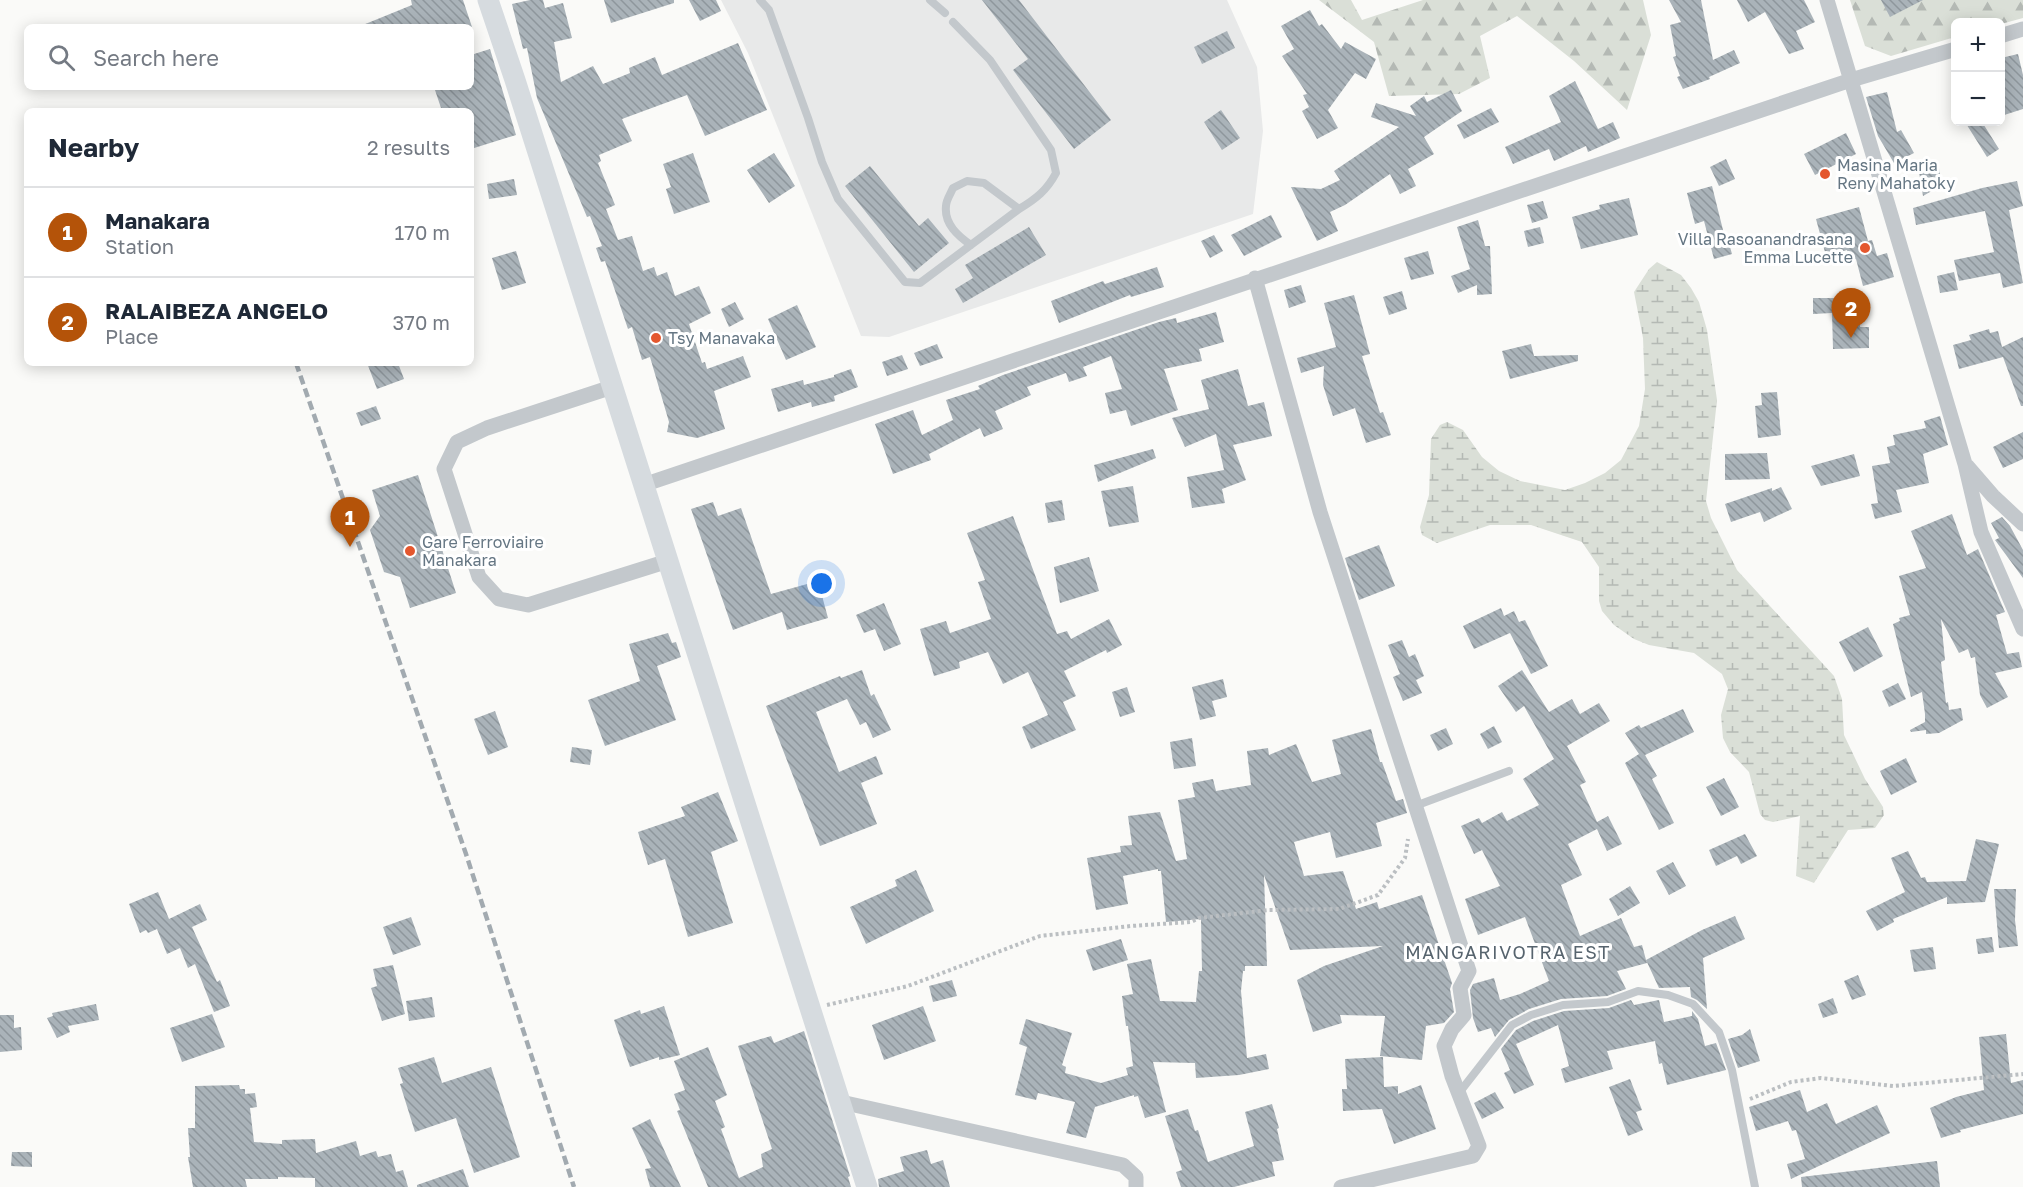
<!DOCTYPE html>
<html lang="en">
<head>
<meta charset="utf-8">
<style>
  body { margin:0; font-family:"Golos Text",sans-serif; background:#f2f2f3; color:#1f2937 }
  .controls { position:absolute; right:18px; top:18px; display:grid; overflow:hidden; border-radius:9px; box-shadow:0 3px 15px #0003 }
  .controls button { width:54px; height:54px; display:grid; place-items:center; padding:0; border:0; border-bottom:2px solid #e0e1e3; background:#fff; color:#1f2937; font:30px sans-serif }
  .you { position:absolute; left:822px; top:584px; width:21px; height:21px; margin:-15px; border:4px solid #fff; border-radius:50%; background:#1a73e8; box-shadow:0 0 0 9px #1a73e833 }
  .badge { display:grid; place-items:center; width:39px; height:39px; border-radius:50%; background:#b45309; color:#fff; font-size:20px; font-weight:700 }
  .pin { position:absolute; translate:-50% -50px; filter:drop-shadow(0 2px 3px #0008) }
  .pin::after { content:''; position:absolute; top:32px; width:21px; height:18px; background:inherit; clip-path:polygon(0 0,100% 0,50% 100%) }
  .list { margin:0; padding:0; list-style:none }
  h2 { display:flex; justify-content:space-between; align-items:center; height:78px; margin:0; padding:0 24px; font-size:26px }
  h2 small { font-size:20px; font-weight:400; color:#747a83 }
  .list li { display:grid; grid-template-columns:39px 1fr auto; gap:18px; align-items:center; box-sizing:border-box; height:90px; padding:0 24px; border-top:2px solid #e0e1e3 }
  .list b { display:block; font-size:22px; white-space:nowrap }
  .list p { margin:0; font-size:20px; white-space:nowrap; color:#747a83 }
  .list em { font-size:20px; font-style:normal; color:#747a83 }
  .icon { flex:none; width:33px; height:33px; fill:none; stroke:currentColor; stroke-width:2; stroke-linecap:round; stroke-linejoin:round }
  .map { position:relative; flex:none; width:2023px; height:1187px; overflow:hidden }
  .search { position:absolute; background:#fff; box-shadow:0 3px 15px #0003; left:24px; top:24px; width:450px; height:66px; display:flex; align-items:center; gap:15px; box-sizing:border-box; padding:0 21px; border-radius:9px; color:#747a83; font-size:22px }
  .panel { position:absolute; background:#fff; box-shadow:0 3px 15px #0003; left:24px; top:108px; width:450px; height:258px; border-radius:9px }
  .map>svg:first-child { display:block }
  .built { fill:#e8e9e9 }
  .forest { fill:url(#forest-firs) }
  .wetland { fill:url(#wetland-marsh) }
  .building { fill:url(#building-back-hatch) }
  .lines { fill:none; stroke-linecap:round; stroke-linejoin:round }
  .path { stroke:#bbbfc2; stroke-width:4; stroke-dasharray:3 3; stroke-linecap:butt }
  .service { stroke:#c3c8cc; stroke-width:8 }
  .minor { stroke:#c3c8cc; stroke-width:15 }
  .secondary { stroke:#d6dbdf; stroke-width:21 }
  .rail { stroke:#a2aab0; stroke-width:4.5; stroke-dasharray:9 4.5; stroke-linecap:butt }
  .poi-dot { fill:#e4572e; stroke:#fff; stroke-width:2 }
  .labels { text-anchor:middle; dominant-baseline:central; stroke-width:6; stroke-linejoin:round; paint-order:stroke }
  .poi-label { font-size:16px; fill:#657683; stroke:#fff; text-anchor:start }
  .neighbourhood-label { font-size:18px; letter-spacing:1.5px; fill:#57646e; stroke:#fff }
</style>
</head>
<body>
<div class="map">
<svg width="2023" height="1187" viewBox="0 0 2023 1187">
  <defs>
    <pattern id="forest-firs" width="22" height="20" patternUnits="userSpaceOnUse" patternTransform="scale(1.5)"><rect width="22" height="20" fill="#dadfd7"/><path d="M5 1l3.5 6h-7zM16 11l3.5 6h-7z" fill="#b4b9b4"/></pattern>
    <pattern id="wetland-marsh" width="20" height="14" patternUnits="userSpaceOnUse" patternTransform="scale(1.5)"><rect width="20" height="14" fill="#dadfd7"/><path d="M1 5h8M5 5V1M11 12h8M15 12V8" fill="none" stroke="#b4b9b4"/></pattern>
    <pattern id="building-back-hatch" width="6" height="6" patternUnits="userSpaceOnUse" patternTransform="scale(1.5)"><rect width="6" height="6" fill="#aab3b9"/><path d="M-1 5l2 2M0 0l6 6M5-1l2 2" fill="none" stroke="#8e969c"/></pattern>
  </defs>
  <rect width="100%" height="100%" fill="#fafaf8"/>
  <!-- built -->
  <path class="built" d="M721 0H1227L1257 67 1263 131 1253 214 889 337 861 336 748 53Z"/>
  <!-- forest -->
  <path class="forest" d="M1319 0H1351L1362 20 1423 0H1643L1651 35 1627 110 1574 61 1517 16 1480 36 1490 78 1459 94 1389 96 1374 42Z
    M1850 0H2023V18L2001 24 2000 22H1956L1955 37 1891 56 1865 46Z"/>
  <!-- wetland -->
  <path class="wetland" d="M1657 262 1681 275 1691 288 1699 302 1707 330 1717 400 1706 501 1711 518 1737 570 1834 676 1842 699 1844 735 1865 779 1883 807 1884 815 1875 828 1848 830 1814 883 1796 876 1800 816 1773 822 1765 820 1760 814 1749 772 1730 752 1723 738 1721 715 1728 689 1722 674 1694 653 1649 645 1634 639 1614 625 1602 611 1599 601V567L1582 542 1531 525H1490L1437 543 1422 535 1420 527 1429 495 1431 439 1440 425 1447 422 1463 430 1482 457 1499 471 1520 481 1565 490 1585 483 1605 473 1621 460 1639 426 1645 389 1643 338 1634 292 1649 269Z"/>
  <!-- building -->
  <path class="building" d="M411 0H463L472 27H358L412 5Z
    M530 0H543L545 8 563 3 572 38 554 42 561 82 593 66 603 84 630 73 629 68 655 57 662 75 738 43 767 110 705 136 687 95 622 119 632 141 599 155 601 161 598 163 615 205 606 209 618 240 632 236 643 271 654 267 657 276 667 272 675 296 699 286 711 313 689 324 702 363 705 362 707 369 743 356 751 377 714 391 725 429 697 438 667 432 669 422 650 357 642 360 632 327 628 329 605 261 601 262 596 248 602 246 590 216 587 217 537 98 527 48 523 49 512 4Z
    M604 0H674V3L611 23Z
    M689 0H716L721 11 700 21Z
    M982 0H1019L1111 120 1074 149 1013 70 1028 59Z
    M1669 0H1701L1713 60 1734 50 1740 63 1709 77 1710 79 1683 89 1677 77 1680 76 1673 57 1676 56 1670 25 1681 22Z
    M1737 0H1804L1815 22 1796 31 1804 49 1789 54 1765 12 1748 22Z
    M1881 0H1923L1890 17Z
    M1310 10 1319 26 1322 24 1341 49 1345 42 1376 59 1366 79 1355 73 1328 110 1338 128 1317 139 1302 111 1309 107 1303 95 1307 94 1282 56 1294 49 1281 26Z
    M1227 31 1235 48 1202 64 1194 47Z
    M490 49 516 135 471 149V111H442L434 87H471V55Z
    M2018 54 2023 75V109L2001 116V58Z
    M1575 81 1598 129 1613 122 1620 138 1588 152 1586 146 1554 161 1549 149 1513 164 1505 147 1561 122 1549 96Z
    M1451 90 1462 111 1424 137 1434 154 1408 169 1416 186 1400 194 1390 174 1345 205 1330 212 1338 231 1317 241 1291 187 1321 189 1340 180 1334 171 1399 127 1371 117 1376 103 1416 116 1410 106 1424 96 1427 102Z
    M1887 92 1897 132 1901 130 1914 153 1894 163 1878 136 1866 97Z
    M1491 108 1499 122 1464 139 1457 125Z
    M1221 110 1240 138 1222 150 1204 122Z
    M1965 122H1982L1999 149 1987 157Z
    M1846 133 1856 154 1815 175 1804 154Z
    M693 153 710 202 674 214 666 189 671 187 663 164Z
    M774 153 795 186 769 203 747 170Z
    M1726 159 1735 179 1719 186 1710 167Z
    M870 166 919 226 928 218 949 243 914 272 845 186Z
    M1939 168 1942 185 1923 196 1919 172Z
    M514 179 517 195 489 199 487 184Z
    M2017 181 2023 206 2009 210 2023 283 2003 288 2000 273 1959 281 1954 260 1994 252 1985 211 1916 225 1913 208 1982 188Z
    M1712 186 1724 234 1726 233 1732 254 1714 259 1704 221 1695 224 1687 193Z
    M1629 198 1638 235 1581 249 1572 217 1600 209 1599 205Z
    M1543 201 1548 218 1532 223 1527 205Z
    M1859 207 1868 241 1872 240 1877 256 1887 253 1894 277 1863 286 1856 259 1850 261 1847 250 1826 256 1816 219Z
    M1271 215 1282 237 1244 256 1231 235Z
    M1478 220 1485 246H1490L1492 294 1477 295V285L1458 293 1451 276 1470 269 1457 227Z
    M1029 227 1046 255 963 303 955 289 973 278 965 265Z
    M1540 227 1544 243 1528 247 1524 231Z
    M1214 235 1223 251 1210 258 1201 241Z
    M516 251 526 283 502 290 492 258Z
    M1428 251 1434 274 1411 280 1404 258Z
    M1157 267 1164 287 1131 297 1130 295 1059 323 1051 301 1103 281 1105 284Z
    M1954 272 1958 290 1940 293 1937 276Z
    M1301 285 1306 302 1289 308 1284 290Z
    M1402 291 1407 309 1389 315 1383 297Z
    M1354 295 1370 354 1362 356 1380 413 1383 412 1391 435 1366 443 1355 408 1333 416 1323 385 1324 366 1301 373 1297 358 1336 347 1324 303Z
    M1813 298H1861L1860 327H1869V348L1833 349 1832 313 1813 314Z
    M735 302 744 319 729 327 721 309Z
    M797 305 816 347 786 360 768 319Z
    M1216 312 1224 342 1199 349 1202 361 1164 369 1178 410 1131 426 1126 410 1110 414 1105 393 1122 389 1111 356 1083 367 1087 376 1069 382 1066 373 1027 387 1031 395 995 411 1003 429 984 437 980 428 929 454 931 460 893 474 875 424 913 410 922 435 953 420 946 400 980 389 978 386 1003 375 1159 322 1176 318 1177 323Z
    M1989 329 1990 333 1998 331 2002 347 2023 337V406H2021L2003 357 1959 369 1953 345 1971 340 1969 335Z
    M937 344 943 358 920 366 914 353Z
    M1531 344 1534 356 1578 355V361L1510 379 1502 351Z
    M902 355 908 369 887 376 882 362Z
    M367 363H398L404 379 377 389Z
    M851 369 858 387 834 396 835 401 812 407 811 402 778 412 771 389 803 380 804 385 834 377V375Z
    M1238 369 1248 406 1264 402 1272 436 1233 445 1246 480 1222 489 1225 503 1192 508 1187 477 1224 470 1216 434 1185 447 1172 418 1209 409 1201 380Z
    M1777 392 1781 435 1758 438 1755 406 1762 405 1761 393Z
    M376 406 381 419 361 426 356 413Z
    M1940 416 1948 445 1923 454 1929 483 1896 490 1902 512 1875 519 1871 504 1878 503 1872 466 1890 463 1887 447 1895 445 1893 435 1926 428 1924 421Z
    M2023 432V459L2003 468 1993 447Z
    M1153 449 1156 458 1098 482 1094 465Z
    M1767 453 1770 479 1725 480V454Z
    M1854 454 1860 476 1821 486 1811 466Z
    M418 475 456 593 410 608 400 577 384 572 370 530 380 516 372 490Z
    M1133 486 1139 522 1109 527 1101 491Z
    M1781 487 1792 509 1764 522 1760 512 1731 522 1725 504 1772 488V491Z
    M1062 500 1065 520 1048 523 1045 503Z
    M713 502 718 516 741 508 771 594 818 581 828 618 787 630 782 612 733 630 691 509Z
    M1952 514 1967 555 1978 549 2005 612 1996 615 2007 654 2019 652 2022 667 1995 673 2008 697 1987 708 1980 695 1975 657 1971 658 1968 649 1959 653 1941 619 1945 660 1941 662 1946 703 1948 702 1949 710 1961 708 1963 720 1939 733 1926 734V730L1911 732 1910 730 1925 722V714L1922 692 1911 697 1893 624 1900 621 1899 618 1910 615 1899 576 1926 568 1911 531Z
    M1013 516 1057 634 1067 631 1071 639 1109 619 1122 645 1107 653 1106 650 1064 671 1076 696 1063 702 1076 730 1031 749 1022 727 1048 715 1028 672 1003 684 988 652 959 662 960 668 934 676 920 629 946 621 950 633 991 619 978 582 985 580 967 533Z
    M2002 517 2010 526 2023 550V578L1995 540 1999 538 1991 523Z
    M1379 545 1395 586 1359 600 1345 558Z
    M1089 557 1099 591 1060 603 1054 567Z
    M884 603 901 644 884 651 875 629 864 633 856 615Z
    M1501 608 1504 616 1514 611 1519 622 1525 620 1548 666 1531 674 1510 633 1474 649 1463 626Z
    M1868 627 1883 656 1854 672 1839 642Z
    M668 633 672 643 676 642 681 657 657 666 676 720 605 746 588 700 640 681 629 644Z
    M1402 640 1409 657 1415 654 1424 676 1416 680 1422 693 1403 701 1393 677 1400 674 1388 645Z
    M862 670 871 696 874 694 891 730 873 738 866 722 860 725 847 699 816 712 839 772 876 756 883 774 861 783 877 824 820 846 766 706 840 676 841 678Z
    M1522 670 1549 712 1572 699 1580 714 1599 703 1610 721 1567 746 1586 782 1580 785 1597 822 1608 816 1622 844 1607 851 1597 829 1568 844 1582 875 1561 885 1580 936 1621 918 1634 947 1642 945 1646 960 1702 930 1735 916 1745 939 1703 958 1707 1009 1697 1000 1691 997 1690 987 1659 988 1646 960 1647 963 1617 971 1626 989 1607 996 1561 999 1529 1009 1509 1020 1495 1037 1491 1028 1478 1032 1473 1018 1470 990 1473 984 1494 978 1500 1000 1520 994 1549 981 1525 917 1478 935 1465 899 1500 886 1482 850 1474 854 1461 826 1479 818 1482 823 1502 812 1507 821 1539 805 1523 779 1554 759 1524 706 1516 712 1498 686Z
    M1223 679 1227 697 1212 701 1216 716 1200 720 1192 687Z
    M1898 683 1906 699 1889 707 1882 691Z
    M1127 687 1135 712 1120 717 1112 692Z
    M1683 709 1694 732 1645 755 1657 776 1652 779 1674 823 1659 830 1625 763 1639 754 1625 733 1639 725 1641 728Z
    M495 711 508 747 488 755 474 719Z
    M1494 726 1502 742 1488 749 1480 734Z
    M1446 728 1453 744 1438 751 1430 735Z
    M1371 729 1380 762H1382L1396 801 1403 799 1407 813 1376 823 1382 846 1336 858 1330 832 1294 842 1304 876 1343 871 1356 909 1377 902 1379 909 1422 895 1452 983 1450 989 1454 1012 1444 1023 1426 1026 1422 1060 1380 1056 1385 1016 1340 1015 1342 1023 1313 1032 1297 980 1324 966 1383 946 1290 950 1264 875 1267 966H1245V971H1243L1241 991 1247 1058 1266 1054 1269 1069 1239 1075 1196 1078 1195 1063 1153 1062 1166 1112 1145 1118 1138 1096 1134 1097V1095L1095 1107 1086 1138 1066 1133 1075 1102 1038 1093 1036 1100 1015 1095 1027 1047 1019 1044 1026 1019 1072 1033 1062 1065 1066 1067 1065 1073 1101 1083 1128 1075 1126 1068 1133 1066 1128 1026H1126L1122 996 1133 994 1127 964 1151 959 1160 1001 1196 1002 1199 971H1202L1201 919 1166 922 1161 871H1158V869L1123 876 1128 904 1096 910 1087 858 1121 852 1120 846 1132 845 1128 816 1160 812 1176 861 1187 859 1178 800 1195 797 1192 783 1213 779 1216 791 1251 785 1247 751 1268 748 1269 755 1296 744 1312 782 1341 774 1332 740Z
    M1192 738 1196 766 1174 769 1170 742Z
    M572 747 592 750 590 765 570 762Z
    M1906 758 1917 782 1891 795 1880 771Z
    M1724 778 1739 807 1721 816 1706 787Z
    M718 792 738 841 711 852 733 923 688 937 665 859 648 865 638 832 685 816 681 807Z
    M1745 834 1757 856 1741 864 1737 856 1716 866 1709 850Z
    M1976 839 1999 844 1985 902 1947 904V897L1893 919 1894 922 1877 931 1866 911 1905 892 1891 858 1908 851 1921 878 1925 877 1927 882 1966 881Z
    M1673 862 1686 886 1669 895 1656 871Z
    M916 870 934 911 866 944 850 907 897 886 895 880Z
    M1630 886 1640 903 1618 916 1609 899Z
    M1994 889H2016L2015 920 2018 946 1999 948Z
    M158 892 169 919 200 904 207 920 192 927 217 982 220 980 230 1006 214 1012 195 964 188 968 180 948 167 954 157 929 148 933 146 930 140 933 129 904Z
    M411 917 421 945 393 955 383 927Z
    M1992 937 1994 952 1978 954 1976 939Z
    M1121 939 1128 960 1093 971 1086 950Z
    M1933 947 1936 969 1914 972 1910 950Z
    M393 965 405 1014 382 1021 371 988 377 986 373 969Z
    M1858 975 1866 995 1852 1000 1844 981Z
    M952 980 957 996 933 1002 929 986Z
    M432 997 435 1017 409 1021 406 1001Z
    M1833 998 1838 1013 1823 1018 1818 1004Z
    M1631 1000 1634 1005 1659 1000 1664 1022 1692 1016V1011L1698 1019 1705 1046 1716 1043 1726 1070 1667 1085 1662 1063 1659 1064 1655 1041 1607 1051 1613 1069 1565 1083 1561 1069 1569 1066 1558 1025 1516 1044 1534 1085 1514 1094 1504 1073 1510 1070 1501 1049 1516 1030 1533 1021 1564 1011 1609 1008Z
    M96 1004 99 1020 68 1026 70 1032 57 1038 47 1018 53 1016 52 1013Z
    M664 1006 680 1055 659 1060V1057L630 1067 614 1020 640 1010 641 1014Z
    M923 1006 936 1041 884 1060 872 1025Z
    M212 1014 225 1047 182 1062 170 1028Z
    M0 1015H14V1028L21 1027 22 1050 0 1052Z
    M1750 1029 1760 1061 1738 1068 1728 1039 1742 1035Z
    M804 1031 850 1176 848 1177 851 1187H708L677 1111 680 1110 674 1094 685 1090 674 1061 708 1047 727 1095 715 1101 725 1127 721 1129 739 1178 763 1167 761 1154 772 1149 738 1046 771 1036 774 1043Z
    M2006 1034 2011 1083 2023 1080V1114L1960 1130 1961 1132 1941 1138 1930 1108 1956 1097 1984 1090 1979 1037Z
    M434 1057 442 1083 491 1067 520 1157 474 1173 456 1118 415 1132 400 1084 403 1083 398 1068Z
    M1383 1057 1384 1087 1398 1086V1094L1421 1085 1436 1129 1394 1144 1382 1109 1343 1111 1342 1089H1347L1345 1059Z
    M1630 1079 1642 1110 1636 1112 1643 1130 1628 1136 1609 1087Z
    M239 1085 240 1089H245V1094L255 1093 257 1107 250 1108 254 1142 282 1144V1140L315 1139 316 1153 356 1141 360 1156 376 1151 378 1157 391 1154 396 1172 403 1170 408 1187H315V1178L278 1177V1179H245L247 1187H193L188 1157H190L188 1128H195V1086Z
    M1800 1090 1807 1112 1827 1103 1836 1124 1877 1105 1890 1133 1791 1179 1787 1164 1805 1159 1796 1130 1792 1131 1788 1121 1756 1131 1749 1107Z
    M1495 1092 1504 1108 1482 1119 1474 1103Z
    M1272 1104 1279 1128 1277 1129 1284 1160 1272 1162 1275 1176 1234 1187H1181L1176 1172 1182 1170 1165 1116 1188 1109 1195 1131 1198 1130 1208 1162 1254 1146 1245 1112Z
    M650 1119 681 1187H650L645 1169 651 1168 632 1128Z
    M927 1150 931 1164 943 1160 950 1187H879L878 1179 904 1171 900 1157Z
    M12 1152H32V1167L11 1166Z
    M1937 1161 1940 1187H1802L1801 1177Z
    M463 1169 469 1187H417V1185Z"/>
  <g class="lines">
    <!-- path -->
    <path class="path" d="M827 1005 908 986 1040 936 1131 926 1191 922 1199 918 1269 910 1339 909 1378 895 1405 858 1408 839
      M1750 1099 1791 1082 1821 1078 1893 1086 2023 1074"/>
    <!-- service -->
    <path class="service" d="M760 0 769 10 808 118 822 162 838 199 905 282 920 283 1019 209
      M930 0 945 13
      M953 22 990 60 1051 150 1056 173C1047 190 1036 199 1019 209L984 183 967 181 953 188C951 193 946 200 946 206 944 224 958 236 971 245
      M1415 806 1509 771
      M1459 1093 1512 1025 1531 1015 1563 1005 1608 1002 1638 991 1668 995 1693 1004 1719 1032 1732 1070 1755 1187"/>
    <!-- minor -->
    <path class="minor" d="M1827 0 1965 464 1981 532 2023 629
      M2000 36 2023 29
      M1255 278 1320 512 1469 971 1460 988 1464 1015 1452 1029 1444 1046 1452 1076 1479 1146 1473 1156 1341 1187
      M612 387 487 428 457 442 444 469 479 577 499 599 528 605 668 561
      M1967 466 1993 496 2023 524
      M643 485 1851 80 1956 49
      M841 1102 1123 1165 1136 1177V1187"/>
    <!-- secondary -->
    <path class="secondary" d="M488 0 515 80 867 1187"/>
    <!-- rail -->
    <path class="rail" d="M296 363 466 854 574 1187"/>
  </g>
  <!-- markers -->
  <g class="poi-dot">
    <circle cx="1825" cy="174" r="6"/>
    <circle cx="1865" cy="248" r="6"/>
    <circle cx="656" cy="338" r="6"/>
    <circle cx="410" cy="551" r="6"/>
  </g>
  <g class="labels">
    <!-- poi labels -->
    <g class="poi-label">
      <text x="1837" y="165">Masina Maria<tspan x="1837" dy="18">Reny Mahatoky</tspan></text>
      <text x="1853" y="239" text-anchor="end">Villa Rasoanandrasana<tspan x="1853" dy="18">Emma Lucette</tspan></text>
      <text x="668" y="338">Tsy Manavaka</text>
      <text x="422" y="542">Gare Ferroviaire<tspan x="422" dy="18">Manakara</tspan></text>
    </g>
    <!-- neighbourhood labels -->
    <g class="neighbourhood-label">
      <text x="1508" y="952">MANGARIVOTRA EST</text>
    </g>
  </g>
</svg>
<div class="controls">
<button>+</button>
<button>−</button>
</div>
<div class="you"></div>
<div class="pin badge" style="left:350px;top:547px">1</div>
<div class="pin badge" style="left:1851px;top:338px">2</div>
<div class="search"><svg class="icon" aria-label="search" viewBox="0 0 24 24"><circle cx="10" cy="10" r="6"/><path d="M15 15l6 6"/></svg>Search here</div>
<section class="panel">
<h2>Nearby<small>2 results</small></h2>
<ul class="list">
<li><span class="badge">1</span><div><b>Manakara</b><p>Station</p></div><em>170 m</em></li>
<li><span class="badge">2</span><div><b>RALAIBEZA ANGELO</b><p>Place</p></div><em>370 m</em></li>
</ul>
</section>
</div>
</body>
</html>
